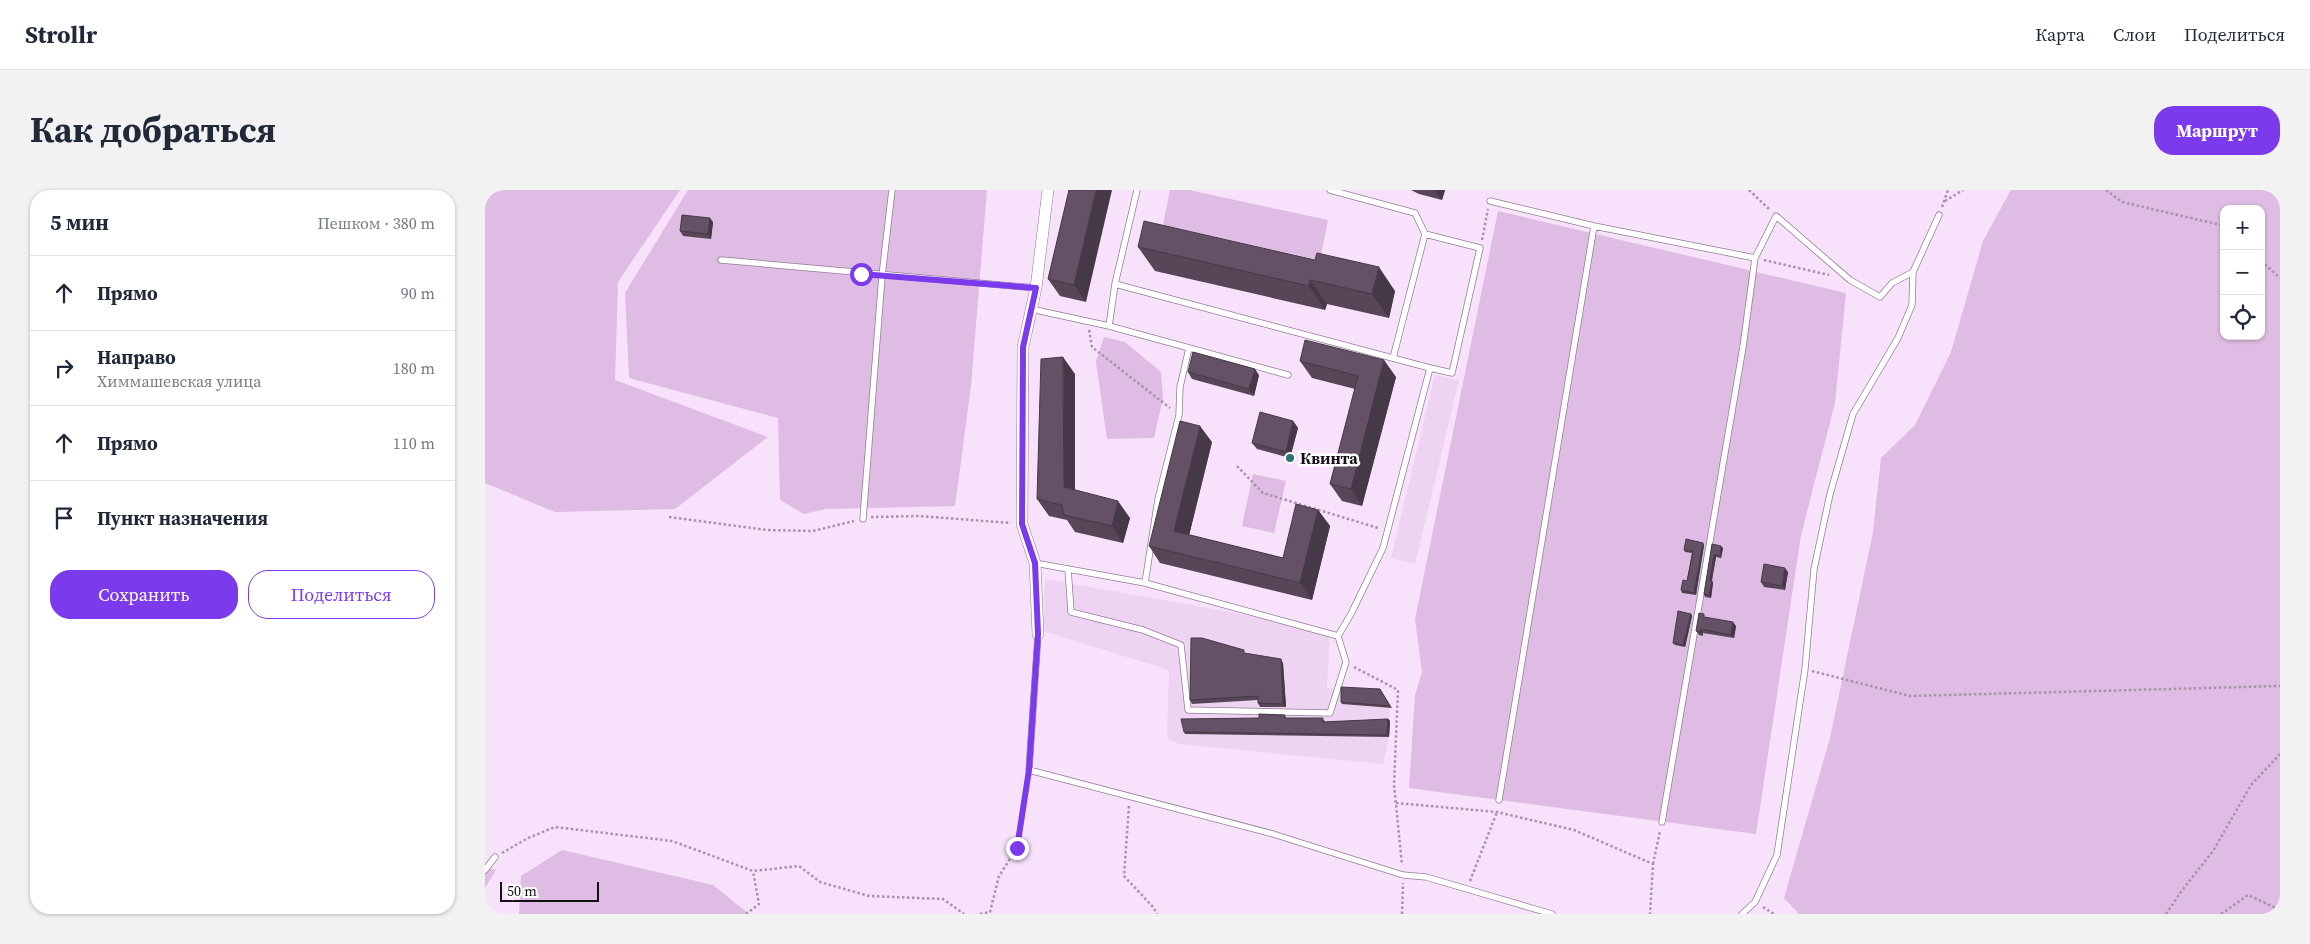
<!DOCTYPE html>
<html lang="ru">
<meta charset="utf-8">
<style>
body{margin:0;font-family:"Source Serif 4",serif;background:#f2f2f3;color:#1f2937}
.controls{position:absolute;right:15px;top:15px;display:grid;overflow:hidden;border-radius:10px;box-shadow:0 1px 4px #0004}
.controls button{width:45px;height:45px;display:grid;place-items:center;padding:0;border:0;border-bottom:1px solid #e0e1e3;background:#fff;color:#1f2937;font:25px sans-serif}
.scale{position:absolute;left:15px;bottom:12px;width:99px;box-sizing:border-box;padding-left:5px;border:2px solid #150e16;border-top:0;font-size:14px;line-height:18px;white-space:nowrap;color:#150e16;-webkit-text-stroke:4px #fff;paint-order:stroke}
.stop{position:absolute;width:15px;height:15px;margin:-11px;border:4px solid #7c3aed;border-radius:50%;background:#fff}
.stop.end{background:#7c3aed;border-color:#fff;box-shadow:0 1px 5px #0008}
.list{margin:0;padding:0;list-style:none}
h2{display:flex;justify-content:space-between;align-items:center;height:65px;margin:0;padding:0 20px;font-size:21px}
h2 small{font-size:16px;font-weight:400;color:#747a83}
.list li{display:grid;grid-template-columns:32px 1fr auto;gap:15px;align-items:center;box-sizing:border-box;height:75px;padding:0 20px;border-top:1px solid #e0e1e3}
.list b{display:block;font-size:19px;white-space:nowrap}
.list p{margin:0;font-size:16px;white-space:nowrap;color:#747a83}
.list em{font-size:16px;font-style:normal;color:#747a83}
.actions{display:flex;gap:10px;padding:15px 20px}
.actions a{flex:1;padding:11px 0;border:1px solid #7c3aed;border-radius:20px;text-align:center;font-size:18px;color:#7c3aed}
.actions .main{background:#7c3aed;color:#fff}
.icon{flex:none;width:28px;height:28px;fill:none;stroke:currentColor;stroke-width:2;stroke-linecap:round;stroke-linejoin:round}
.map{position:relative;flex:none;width:1795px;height:724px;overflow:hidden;border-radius:20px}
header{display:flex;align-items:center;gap:30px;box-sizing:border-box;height:70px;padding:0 25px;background:#fff;border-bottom:1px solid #e0e1e3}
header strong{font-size:24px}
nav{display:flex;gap:28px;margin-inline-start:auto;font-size:18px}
.intro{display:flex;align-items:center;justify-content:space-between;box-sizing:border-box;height:120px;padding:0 30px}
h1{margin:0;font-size:35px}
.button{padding:12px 22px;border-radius:20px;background:#7c3aed;color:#fff;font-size:18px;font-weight:700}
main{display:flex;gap:30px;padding:0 30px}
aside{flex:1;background:#fff;border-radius:20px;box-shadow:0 1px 4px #0004}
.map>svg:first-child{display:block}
.built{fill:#efd3f3}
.green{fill:#debce3;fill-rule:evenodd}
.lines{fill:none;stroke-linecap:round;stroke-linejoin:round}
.lane-casing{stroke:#917d94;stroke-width:7}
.street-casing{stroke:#917d94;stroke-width:12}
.path{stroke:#a594a7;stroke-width:2.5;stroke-dasharray:2.5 2.5;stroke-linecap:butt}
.lane{stroke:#fff;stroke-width:5.5}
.street{stroke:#fff;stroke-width:11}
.wall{fill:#564658}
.shaded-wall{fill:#463947}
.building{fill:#645166;stroke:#463947}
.route{stroke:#7c3aed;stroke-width:6}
.poi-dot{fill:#287274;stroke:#fff;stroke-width:2}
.labels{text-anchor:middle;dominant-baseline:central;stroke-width:5;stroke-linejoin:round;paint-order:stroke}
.poi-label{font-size:16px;font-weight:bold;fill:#150e16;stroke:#fff;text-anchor:start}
</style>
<header>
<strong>Strollr</strong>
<nav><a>Карта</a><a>Слои</a><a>Поделиться</a></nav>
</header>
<div class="intro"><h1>Как добраться</h1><a class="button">Маршрут</a></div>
<main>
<aside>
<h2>5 мин<small>Пешком · 380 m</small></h2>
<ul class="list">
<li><svg class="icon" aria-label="ahead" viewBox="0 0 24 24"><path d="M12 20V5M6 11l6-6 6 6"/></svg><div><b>Прямо</b></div><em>90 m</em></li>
<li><svg class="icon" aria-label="right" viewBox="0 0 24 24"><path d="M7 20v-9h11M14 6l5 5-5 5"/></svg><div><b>Направо</b><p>Химмашевская улица</p></div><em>180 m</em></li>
<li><svg class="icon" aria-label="ahead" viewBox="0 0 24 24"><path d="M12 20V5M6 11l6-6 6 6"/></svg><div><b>Прямо</b></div><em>110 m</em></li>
<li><svg class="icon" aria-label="arrive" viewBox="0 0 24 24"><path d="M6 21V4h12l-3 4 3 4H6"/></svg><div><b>Пункт назначения</b></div></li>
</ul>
<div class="actions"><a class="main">Сохранить</a><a>Поделиться</a></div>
</aside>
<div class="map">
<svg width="1795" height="724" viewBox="0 0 1795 724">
<rect width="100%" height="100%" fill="#f7e1fb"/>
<path class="built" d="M950 185 974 190 930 374 906 368Z
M560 389 845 440 842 498 896 501 905 516 904 547 898 574 694 554 682 548 684 480 558 441Z"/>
<path class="green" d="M0 0H195L133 92 130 190 283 247 190 319 70 322 0 293Z
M203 0H502L486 196 470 316 341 319 319 324 295 310 293 228 144 188 140 103Z
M685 0H704L843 30 835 70 678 35Z
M1526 0H1795V724H1314L1299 708 1345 548 1388 342 1396 268 1430 235 1466 162 1498 51ZM1739 19H1776V146H1739Z
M1013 21 1361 103 1350 213 1316 345 1271 644 924 598 930 505 937 482 930 429Z
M619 147 640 152 676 182 678 208 669 248 622 249 611 172Z
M768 284 801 291 789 343 757 336Z
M77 660 228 695 264 724H34L36 686Z
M0 677 11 680 0 698Z"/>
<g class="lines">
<defs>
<path id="lane" d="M845 0 930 23 940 44
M1005 11 1109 36 1270 68
M236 70 551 98
M546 119 624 136 630 94 652 0
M624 136 803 185
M908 168 940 44 995 58 967 183 945 178
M378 329 397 86 407 0
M550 373 660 393 853 446 866 424 898 358 945 178 630 94
M583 379 586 422 658 440 696 455 703 520 845 523 861 472 853 446
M660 393 673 309 694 225 695 197 704 158
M553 444 544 580 788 644 918 685 941 687 1067 724
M1014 610 1109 36
M1177 632 1258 157 1270 68 1291 26 1365 90 1395 107 1407 93 1428 82
M0 680 10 667
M1257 724 1270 712 1292 665 1320 479 1329 379 1345 304 1368 224 1413 148 1427 115 1428 82 1454 25"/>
<path id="street" d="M553 444 550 373 537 334 538 157 551 98 563 0"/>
</defs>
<use href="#lane" class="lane-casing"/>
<use href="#street" class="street-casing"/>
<path class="path" d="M1264 0 1285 20
M1621 0 1637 12 1736 35 1739 37
M1460 11 1478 0
M1457 17 1463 0
M997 50 1003 19
M1279 70 1344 85
M1776 71 1795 88
M604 140 607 157 685 218
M752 276 778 303 893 338
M184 327 282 340 328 341 369 331
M386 327 434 326 526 333
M869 477 913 500 909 595 917 675
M1327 481 1425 506 1795 496
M911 613 1012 622 1089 640 1168 674 1165 724
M644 616 639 686 668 717 672 724
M17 663 43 648 70 637 187 651 268 681 314 676 335 692 384 706 458 709 479 724
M1168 674 1175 641
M985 691 1012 622
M1278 717 1289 724
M261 724 274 714 268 681
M495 724 505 722 514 686 532 658 543 589
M917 724 918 693
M1681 724 1695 703 1728 661 1766 595 1795 564
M1736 724 1763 705 1795 720"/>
<use href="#lane" class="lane"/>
<use href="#street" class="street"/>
</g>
<path class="wall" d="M584 0 601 112 575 106 563 89Z
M926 0H960L957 10 934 4Z
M228 32 226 49 198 46 195 41Z
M653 57 910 101 904 128 842 114 840 120 670 81Z
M815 171 911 187 877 316 857 311 845 294 870 199 827 188Z
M703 182 774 185 769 206 707 189Z
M590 184V300L645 328 638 353 590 342 582 330 564 326 552 309Z
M808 231 813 238 805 268 772 259 767 253Z
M727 252 704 345 798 368 833 320 845 336 827 410 675 373 664 356Z
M1227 354 1238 358 1236 368 1231 367 1227 391 1228 393 1226 408 1220 407 1219 404Z
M1219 355 1211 405 1197 403 1196 400 1202 391 1207 363 1200 362 1199 360Z
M1303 382 1300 400 1279 397 1276 392Z
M1206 424 1207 426 1200 457 1190 455 1188 453Z
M1221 427 1251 436 1249 448 1218 443V446L1214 445 1211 441Z
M762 463 798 473 801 517H775L773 513V510L707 514 705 510Z
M895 499 907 518 857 514 856 512Z
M801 527V528L839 530 840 532 903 529 905 531 904 547 700 544 699 542 774 528Z"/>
<path class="shaded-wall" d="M611 0H627L601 112 589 95Z
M950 0H960L957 10Z
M225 28 228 32 226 49 223 44Z
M894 77 910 101 904 128 887 104Z
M825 90 842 114 840 120 824 96Z
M578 167 590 184V314L579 297Z
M899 170 911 187 877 316 866 299Z
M770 179 774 185 769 206 764 199Z
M808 231 813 238 805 268 801 262Z
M715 236 727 252 701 358 689 341Z
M633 311 645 328 638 353 627 336Z
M833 320 845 336 827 410 815 393Z
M1218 353 1219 355 1211 405 1209 403Z
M1236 356 1238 358 1236 368 1235 366Z
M1229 365 1231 367 1226 393 1225 390Z
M1300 378 1303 382 1300 400 1297 396Z
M1227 391 1228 393 1226 408 1224 405Z
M1206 424 1207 426 1200 457 1198 455Z
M1248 432 1251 436 1249 448 1246 445Z
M1216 439 1218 443V446L1215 442Z
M796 469 798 473 801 517 798 514Z
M903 529 905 531 904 547 902 545Z"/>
<path class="building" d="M584 0H611L589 95 563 89Z
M197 25 225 28 223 44 195 41Z
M659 31 830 70 832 63 894 77 887 104 825 90 824 96 653 57Z
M820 150 899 170 866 299 845 294 873 186 815 171Z
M708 162 770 179 764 199 703 182Z
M578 167 579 297 633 311 627 336 579 325 577 315 552 309 556 169Z
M775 222 808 231 801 262 767 253Z
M695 231 715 236 689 341 798 368 811 314 833 320 815 393 664 356Z
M1201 349 1218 353 1209 403 1196 400 1198 390 1202 391 1208 361 1199 360Z
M1227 354 1236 356 1235 366 1229 365 1225 390 1227 391 1224 405 1219 404Z
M1279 374 1300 378 1297 396 1276 392Z
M1193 421 1206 424 1198 455 1188 453Z
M1214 423 1219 424V427L1248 432 1246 445 1216 439 1215 442 1211 441Z
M706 448H717L759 460V463L796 469 798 514 773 513V506L705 510Z
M856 497 895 499 905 516 856 512Z
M774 524 800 525V528H838V532L903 529 902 545 699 542 696 529 774 528Z"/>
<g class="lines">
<path class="route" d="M376 84 551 98 538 157 537 334 550 373 553 444 544 580 532 658"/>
</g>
<circle class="poi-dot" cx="805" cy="268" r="5"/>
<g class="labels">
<g class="poi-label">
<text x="815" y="268">Квинта</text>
</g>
</g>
</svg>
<div class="controls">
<button>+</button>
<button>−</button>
<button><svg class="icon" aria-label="locate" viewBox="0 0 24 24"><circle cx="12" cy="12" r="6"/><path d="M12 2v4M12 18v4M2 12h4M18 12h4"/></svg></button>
</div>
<div class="scale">50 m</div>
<div class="stop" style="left:376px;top:84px"></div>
<div class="stop end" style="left:532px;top:658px"></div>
</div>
</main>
